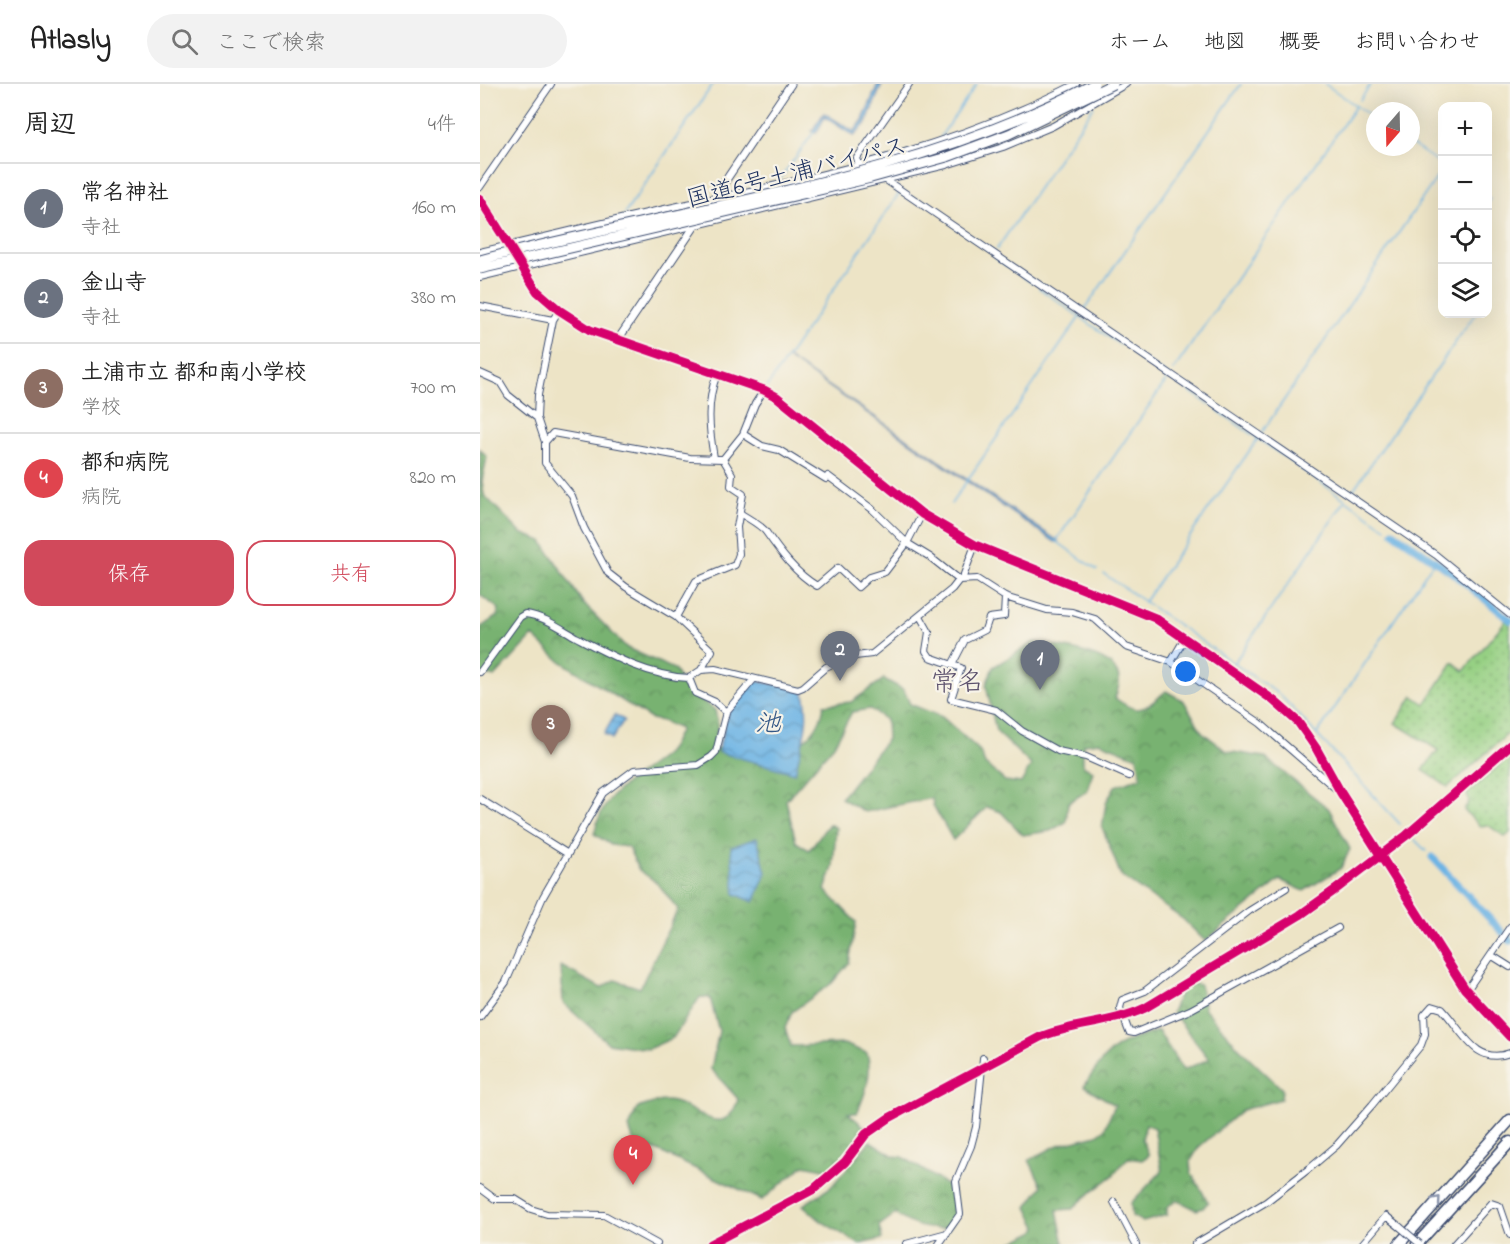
<!DOCTYPE html>
<html lang="ja">
<meta charset="utf-8">
<style>
body{margin:0;font-family:"Indie Flower","Klee One",sans-serif;background:#f2f2f2;color:#222}
.controls{position:absolute;right:18px;top:18px;display:grid;overflow:hidden;border-radius:12px;box-shadow:0 6px 24px #0002}
.controls button{width:54px;height:54px;display:grid;place-items:center;padding:0;border:0;border-bottom:2px solid #e0e0e0;background:#fff;color:#222;font:30px sans-serif}
.compass{position:absolute;left:886px;top:18px;width:54px;height:54px;border-radius:50%;background:#fff;box-shadow:0 6px 24px #0002;rotate:200deg}
.you{position:absolute;left:706px;top:588px;width:21px;height:21px;margin:-15px;border:4px solid #fff;border-radius:50%;background:#1a73e8;box-shadow:0 0 0 9px #1a73e833}
.badge{display:grid;place-items:center;width:39px;height:39px;border-radius:50%;background:#d1495b;color:#fff;font-size:20px;font-weight:700}
.pin{position:absolute;translate:-50% -50px;filter:drop-shadow(0 2px 3px #0008)}
.pin::after{content:'';position:absolute;top:32px;width:21px;height:18px;background:inherit;clip-path:polygon(0 0,100% 0,50% 100%)}
.list{margin:0;padding:0;list-style:none}
h2{display:flex;justify-content:space-between;align-items:center;height:78px;margin:0;padding:0 24px;font-size:26px}
h2 small{font-size:20px;font-weight:400;color:#767676}
.list li{display:grid;grid-template-columns:39px 1fr auto;gap:18px;align-items:center;box-sizing:border-box;height:90px;padding:0 24px;border-top:2px solid #e0e0e0}
.list b{display:block;font-size:22px;white-space:nowrap}
.list p{margin:0;font-size:20px;white-space:nowrap;color:#767676}
.list em{font-size:20px;font-style:normal;color:#767676}
.actions{display:flex;gap:12px;padding:18px 24px}
.actions a{flex:1;padding:14px 0;border:2px solid #d1495b;border-radius:18px;text-align:center;font-size:21px;color:#d1495b}
.actions .main{background:#d1495b;color:#fff}
.icon{flex:none;width:33px;height:33px;fill:none;stroke:currentColor;stroke-width:2;stroke-linecap:round;stroke-linejoin:round}
.map{position:relative;flex:none;width:1030px;height:1160px;overflow:hidden}
header{display:flex;align-items:center;gap:36px;box-sizing:border-box;height:84px;padding:0 30px;background:#fff;border-bottom:2px solid #e0e0e0}
header strong{font-size:28px}
nav{display:flex;gap:33px;margin-inline-start:auto;font-size:21px}
.search{width:420px;height:54px;background:#f2f2f2;display:flex;align-items:center;gap:15px;box-sizing:border-box;padding:0 21px;border-radius:33px;color:#767676;font-size:22px}
main{display:flex}
aside{flex:1;background:#fff}
.map>svg:first-child{display:block}
.grass{fill:url(#grass-dots);stroke:#588070;stroke-width:1.5}
.forest{fill:url(#forest-crowns);stroke:#4a7068;stroke-width:1.5}
.water{fill:url(#water-waves);stroke:#4472a1;stroke-width:1.5}
.lines{fill:none;stroke-linecap:round;stroke-linejoin:round}
.stream{stroke:#6db4e4;stroke-width:1.5}
.canal{stroke:#6db4e4;stroke-width:7}
.minor-casing{stroke:#3a4a6e;stroke-width:8}
.tertiary-casing{stroke:#3a4a6e;stroke-width:9}
.motorway-casing{stroke:#3a4a6e;stroke-width:13}
.minor{stroke:#fff;stroke-width:6}
.tertiary{stroke:#fff;stroke-width:7}
.motorway{stroke:#fff;stroke-width:10}
.minor-bridge-casing{stroke:#3a4a6e;stroke-width:8;stroke-linecap:butt}
.trunk-bridge-casing{stroke:#3a4a6e;stroke-width:11;stroke-linecap:butt}
.minor-bridge{stroke:#fff;stroke-width:6}
.trunk-bridge{stroke:#fff;stroke-width:9}
.cycleway-casing{stroke:#f7f3e8;stroke-width:13}
.cycleway{stroke:#d6006c;stroke-width:9}
.oneway{stroke:#8d97ae}
.labels{text-anchor:middle;dominant-baseline:central;stroke-width:4.5;stroke-linejoin:round;paint-order:stroke}
.street-label{font-size:24px;fill:#1b2f5e;stroke:#f7f3e8}
.water-label{font-size:26px;font-style:italic;fill:#345786;stroke:#f7f3e8}
.quarter-label{font-size:27px;fill:#5c516d;stroke:#f7f3e8}
</style>
<header>
<strong>Atlasly</strong>
<div class="search"><svg class="icon" aria-label="search" viewBox="0 0 24 24"><circle cx="10" cy="10" r="6"/><path d="M15 15l6 6"/></svg>ここで検索</div>
<nav><a>ホーム</a><a>地図</a><a>概要</a><a>お問い合わせ</a></nav>
</header>
<main>
<aside>
<h2>周辺<small>4件</small></h2>
<ul class="list">
<li><span class="badge" style="background:#6b7280">1</span><div><b>常名神社</b><p>寺社</p></div><em>160 m</em></li>
<li><span class="badge" style="background:#6b7280">2</span><div><b>金山寺</b><p>寺社</p></div><em>380 m</em></li>
<li><span class="badge" style="background:#8d6e63">3</span><div><b>土浦市立 都和南小学校</b><p>学校</p></div><em>700 m</em></li>
<li><span class="badge" style="background:#e0444e">4</span><div><b>都和病院</b><p>病院</p></div><em>820 m</em></li>
</ul>
<div class="actions"><a class="main">保存</a><a>共有</a></div>
</aside>
<div class="map">
<svg width="1030" height="1160" viewBox="0 0 1030 1160">
<defs>
<pattern id="grass-dots" width="8" height="8" patternUnits="userSpaceOnUse" patternTransform="scale(1.5)"><rect width="8" height="8" fill="#96d083"/><path d="M2 2h.1M6 6h.1" fill="none" stroke="#7aa96e" stroke-width="1.8" stroke-linecap="round"/></pattern>
<pattern id="forest-crowns" width="20" height="18" patternUnits="userSpaceOnUse" patternTransform="scale(1.5)"><rect width="20" height="18" fill="#78b271"/><path d="M2 6a3 3 0 1 1 6 0M12 15a3 3 0 1 1 6 0" fill="none" stroke="#629160"/></pattern>
<pattern id="water-waves" width="16" height="10" patternUnits="userSpaceOnUse" patternTransform="scale(1.5)"><rect width="16" height="10" fill="#6db4e4"/><path d="M0 5q4-4 8 0t8 0" fill="none" stroke="#5993bc"/></pattern>
</defs>
<rect width="100%" height="100%" fill="#f7f3e8"/>
<filter id="ink" filterUnits="userSpaceOnUse"><feTurbulence type="fractalNoise" baseFrequency=".0167" numOctaves="2"/><feDisplacementMap in="SourceGraphic" scale="12" xChannelSelector="R" yChannelSelector="G"/><feConvolveMatrix kernelMatrix="1 2 1 2 8 2 1 2 1" color-interpolation-filters="sRGB"/></filter>
<filter id="wash" filterUnits="userSpaceOnUse"><feTurbulence type="fractalNoise" baseFrequency=".008" numOctaves="4" result="noise"/><feDisplacementMap in="SourceGraphic" scale="24" xChannelSelector="R" yChannelSelector="G"/><feGaussianBlur stdDeviation="1.35" result="paint"/><feColorMatrix in="noise" values="0 0 0 0 0 0 0 0 0 0 0 0 0 0 0 0 0 1.4 0 .05"/><feComposite in="paint" operator="in"/></filter>
<g filter="url(#wash)">
<rect width="100%" height="100%" fill="#ede4c6"/>
<path class="grass" d="M1026 536 1030 540V648L968 703 943 686 958 666 915 639 933 612 945 620 973 578 984 587Z
M1030 672V749L1025 753 1008 741 1000 742 984 726 989 717 987 710Z"/>
<path class="forest" d="M0 365 7 373 2 397 4 411 41 449 62 457 103 519 147 564 194 585 207 607 235 626 238 641 233 663 296 678C318 658 339 654 344 621L371 618 404 595 424 606 430 620 462 633 500 667 505 680 525 697 541 699 551 681 516 647 506 601 513 583 554 558C574 562 626 568 636 587 642 596 638 605 635 614 660 633 664 625 686 607L704 617 722 648 747 667 784 673 849 725 870 765 861 784 824 807 800 796 725 857 704 836 641 792 622 743 626 719 635 702 661 693 657 673 620 658 603 660V681L613 687 607 707 588 719 586 738 570 747 543 751 521 728 507 723 473 756 453 721 452 714 385 728 361 714 407 655 406 636 390 625 372 628 354 661 306 716 316 758 329 766 349 740 356 744 353 783 345 806 376 838 369 879 352 899 312 928 305 944 311 962 364 960 387 969C393 989 385 1011 377 1029H368L387 1045 349 1086 324 1081 282 1116 176 1066 155 1061 149 1044 157 1024C166 1022 176 1017 185 1017 212 1016 244 1062 258 1015L231 985 239 947 230 914 220 913 193 954 168 965 128 959 83 919 81 882 121 904 135 896 160 904 198 825 176 798 159 786 148 763 131 761 114 750C123 707 152 697 182 673 191 667 195 655 200 645L182 637 171 635 80 577 53 552 15 593 0 590V544L17 532 19 525 0 511Z
M705 897 720 901 725 925 759 964 802 1005 801 1015 762 1026 719 1063 710 1078 711 1088 728 1118 723 1124 717 1126 697 1116 687 1123V1131L663 1138 652 1132 651 1119 682 1087 674 1044 666 1040 662 1055 669 1071 662 1076 648 1074C641 1080 635 1091 630 1094 617 1104 604 1112 593 1125L577 1126 584 1160H529L554 1148 557 1143 547 1123 562 1102 549 1076 578 1061 617 1051 624 1046 635 1021 604 1002C630 963 634 961 678 947L703 986 729 975 692 928Z
M390 1057 414 1072 423 1073 473 1105 476 1133 469 1144C446 1146 434 1143 415 1130L399 1142 402 1155 379 1160 341 1137 323 1121 351 1103Z"/>
<path class="water" d="M398 0H402L386 39 374 52 345 33 336 49 332 47 344 29 374 48 383 36Z
M306 273 578 457 575 458Z
M274 597 323 605C332 639 322 656 315 689L238 668 248 628Z
M135 631 144 636 132 655 124 650Z
M277 754 286 789 274 818 255 810 251 763Z"/>
<g class="lines">
<path class="stream" d="M845 0 895 35
M880 16 891 0
M461 52 497 0
M931 60 962 81
M300 95 334 48
M1008 119 1010 114
M144 131 233 0
M517 165 614 22
M515 174 552 199
M1008 196 1011 206 1008 212
M559 204 640 261
M604 226 761 0
M656 270 731 322
M693 287 875 23
M287 303 420 108
M737 326 906 444
M782 348 962 86
M871 409 995 230
M471 420 599 234
M576 457 688 294
M576 457 617 486
M624 490 800 611 920 740
M664 518 777 356
M754 579 865 417
M837 650 955 476
M935 756 946 767"/>
<path class="canal" d="M913 448 974 490 1030 536
M952 773 1022 848
M1027 853 1030 857"/>
</g>
</g>
<g filter="url(#ink)">
<g class="lines">
<defs>
<path id="minor" d="M379 81 377 74 429 0
M400 92 956 471 1030 531
M0 103 71 0
M0 168C79 150 157 130 236 114 360 89 483 58 596 0
M36 175C73 238 124 252 189 274 221 284 253 295 284 306L297 313 442 430 495 461 675 534 793 616 818 638 836 664 861 709 985 905 1030 953
M0 193 466 81 523 63 573 42 646 0
M0 222 73 236
M0 289 20 298 28 311 57 334 65 358
M57 334 58 311 73 236 79 226
M263 350 282 362 299 366 346 395 348 392 392 425 427 459 450 473 479 496
M234 374C229 345 226 318 237 290
M243 375 263 350 275 320 284 306
M260 429C267 434 281 441 286 448 300 468 316 490 337 502L358 484 378 503 389 493 405 488 427 459 442 430
M483 493 495 461
M440 532 449 548 446 567 450 573 481 584 471 615 516 626 542 647 578 667 606 673 649 692
M196 533 216 497 255 481 259 470 257 443 263 410 251 402 252 390 243 375
M691 578 705 554
M472 581 485 556 505 546 509 534 524 532 525 513
M221 586 235 585 318 605 323 603 346 583 367 573 392 570 472 505 479 496 497 495 525 513 567 526 592 528 615 535 646 563 691 578 780 639 856 705
M0 588 40 533 45 530C64 532 80 544 96 553 132 572 168 592 209 594L221 586 232 567 196 533 146 503 128 489 104 444 92 412 65 379V358L73 349 210 374 243 375
M209 594 215 609 235 618 246 628
M0 715 88 770
M806 804 769 827 665 907 642 916 640 924 649 948 654 949 710 926 858 844
M1011 871 1030 883
M987 906 1030 843
M0 933 26 898 63 813 123 709 154 686 218 681 231 673 236 668 246 628 274 595
M0 1104 15 1115H35L51 1125 67 1130 124 1131 177 1160
M634 1118 656 1160
M426 1160 467 1149
M459 1160 480 1130 476 1097 491 1062 496 1043 503 974
M715 1160 786 1118 830 1084 856 1062 892 1021 941 961 945 950 944 931 952 922 962 925C983 947 995 982 1030 969
M882 1160 906 1132 920 1143
M974 1160 1011 1119 1020 1122 1030 1151"/>
<path id="tertiary" d="M0 115 29 162
M137 257 311 0
M230 1160 334 1105 365 1078 386 1050 409 1034 560 953C594 939 631 940 665 924L820 831 855 806 927 751 1030 661"/>
<path id="motorway" d="M919 1160 1030 1036
M937 1160 1030 1058"/>
</defs>
<use href="#minor" class="minor-casing"/>
<use href="#tertiary" class="tertiary-casing"/>
<use href="#motorway" class="motorway-casing"/>
<use href="#minor" class="minor"/>
<use href="#tertiary" class="tertiary"/>
<use href="#motorway" class="motorway"/>
<defs>
<path id="minor-bridge" d="M920 1143 940 1160"/>
<path id="trunk-bridge" d="M0 176C206 122 424 99 614 0
M0 185 391 94 467 73 529 50 633 0"/>
</defs>
<use href="#minor-bridge" class="minor-bridge-casing"/>
<use href="#trunk-bridge" class="trunk-bridge-casing"/>
<use href="#minor-bridge" class="minor-bridge"/>
<use href="#trunk-bridge" class="trunk-bridge"/>
<defs>
<path id="cycleway" d="M0 115 57 207 79 226 110 246 284 306 297 313 442 430 495 461 675 534 793 616 818 638 836 664 861 709 985 905 1030 953
M230 1160 334 1105 365 1078 386 1050 409 1034 560 953C594 939 631 940 665 924L820 831 855 806 927 751 1030 661"/>
</defs>
<use href="#cycleway" class="cycleway-casing"/>
<use href="#cycleway" class="cycleway"/>
</g>
<defs><path id="oneway-chevron" d="M-2-3.5L2.5 0L-2 3.5" fill="none" stroke-width="1.6" stroke-linecap="round" stroke-linejoin="round" transform="scale(1.5)"/></defs>
<use class="oneway" href="#oneway-chevron" transform="translate(957 1116) rotate(-49)"/>
</g>
<g class="labels">
<g class="street-label">
<text transform="translate(317 90) rotate(-14)">国道6号土浦バイパス</text>
</g>
<g class="water-label">
<text x="288" y="641">池</text>
</g>
<g class="quarter-label">
<text x="478" y="599">常名</text>
</g>
</g>
</svg>
<div class="controls">
<button>+</button>
<button>−</button>
<button><svg class="icon" aria-label="locate" viewBox="0 0 24 24"><circle cx="12" cy="12" r="6"/><path d="M12 2v4M12 18v4M2 12h4M18 12h4"/></svg></button>
<button><svg class="icon" aria-label="layers" viewBox="0 0 24 24"><path d="M12 4l9 5-9 5-9-5zM3 14l9 5 9-5"/></svg></button>
</div>
<svg class="compass" viewBox="-18 -18 36 36"><path d="M0-13l5 13h-10z" fill="#e53935"/><path d="M0 13l5-13h-10z" fill="#767676"/></svg>
<div class="you"></div>
<div class="pin badge" style="left:560px;top:606px;background:#6b7280">1</div>
<div class="pin badge" style="left:360px;top:597px;background:#6b7280">2</div>
<div class="pin badge" style="left:71px;top:671px;background:#8d6e63">3</div>
<div class="pin badge" style="left:153px;top:1101px;background:#e0444e">4</div>
</div>
</main>
